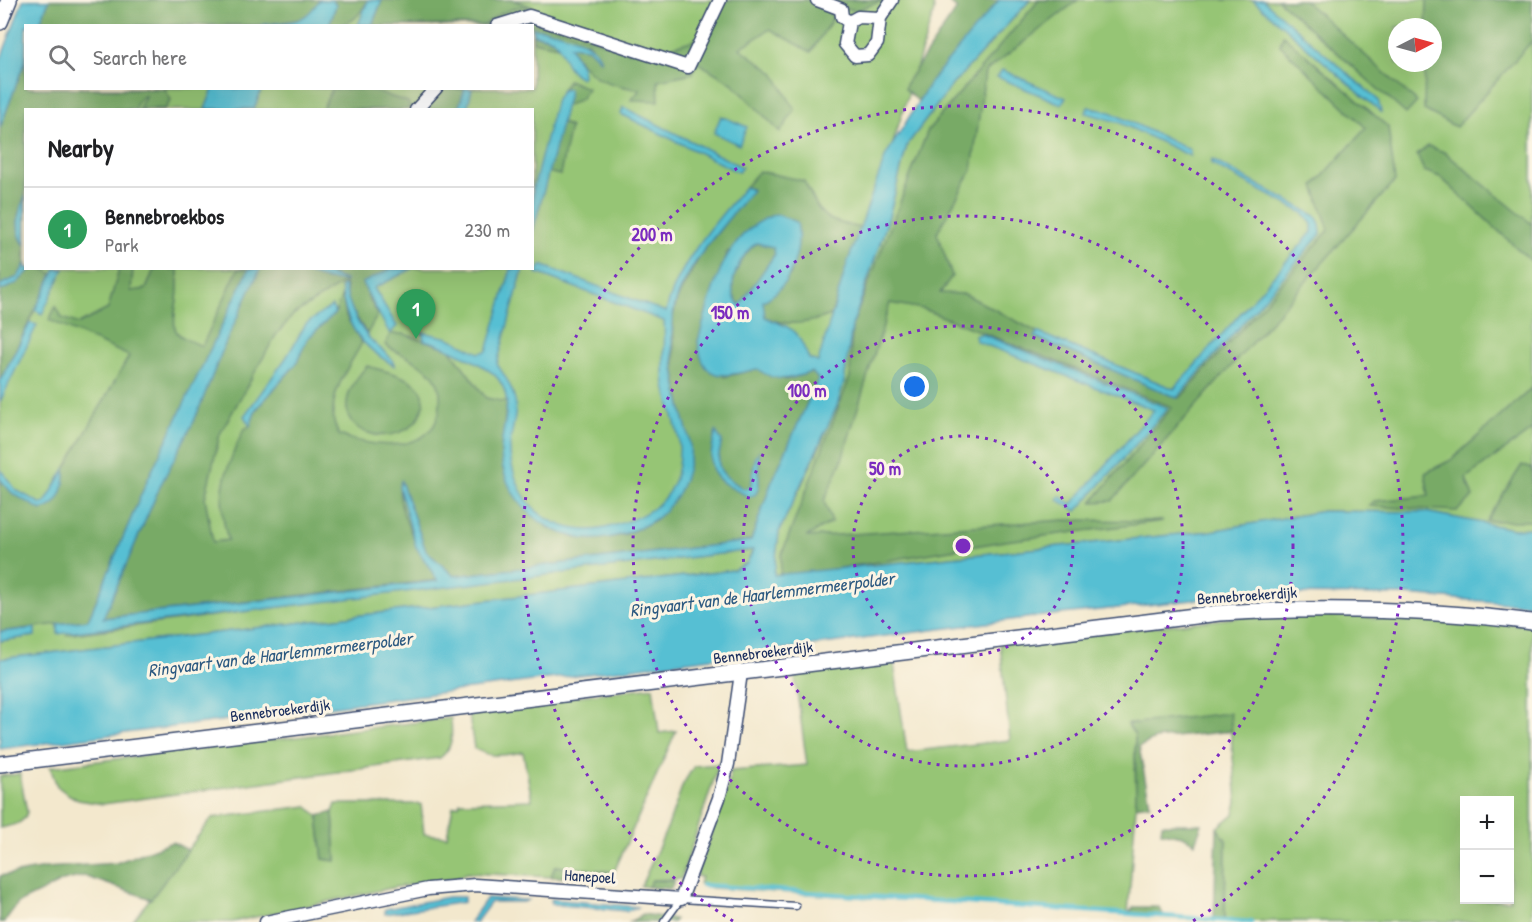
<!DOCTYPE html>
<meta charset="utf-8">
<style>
body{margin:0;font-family:"Patrick Hand",sans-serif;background:#f6f6f6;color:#202124}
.controls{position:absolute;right:18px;bottom:18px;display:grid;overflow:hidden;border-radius:0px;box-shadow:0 6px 24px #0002}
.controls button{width:54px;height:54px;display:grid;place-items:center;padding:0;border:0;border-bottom:2px solid #e0e0e0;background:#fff;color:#202124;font:30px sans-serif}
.compass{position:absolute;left:1388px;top:18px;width:54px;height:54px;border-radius:50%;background:#fff;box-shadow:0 6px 24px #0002;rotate:84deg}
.you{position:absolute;left:915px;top:387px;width:21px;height:21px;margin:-15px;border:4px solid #fff;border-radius:50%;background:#1a73e8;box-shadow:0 0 0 9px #1a73e833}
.badge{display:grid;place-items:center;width:39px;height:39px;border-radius:50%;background:#1f6fb2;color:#fff;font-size:20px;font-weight:700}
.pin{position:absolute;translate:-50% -50px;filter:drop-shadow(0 2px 3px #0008)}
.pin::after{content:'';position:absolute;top:32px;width:21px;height:18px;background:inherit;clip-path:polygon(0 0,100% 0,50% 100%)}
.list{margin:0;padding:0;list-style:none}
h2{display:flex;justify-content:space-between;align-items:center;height:78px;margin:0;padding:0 24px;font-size:26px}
h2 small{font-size:20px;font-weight:400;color:#757577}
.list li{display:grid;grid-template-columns:39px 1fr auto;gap:18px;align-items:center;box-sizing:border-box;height:84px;padding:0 24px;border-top:2px solid #e0e0e0}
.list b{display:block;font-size:22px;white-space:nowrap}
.list p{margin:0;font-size:20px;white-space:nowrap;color:#757577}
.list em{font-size:20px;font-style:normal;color:#757577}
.icon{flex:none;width:33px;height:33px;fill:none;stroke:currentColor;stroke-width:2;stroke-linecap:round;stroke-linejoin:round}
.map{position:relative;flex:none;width:1532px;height:922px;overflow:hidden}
.search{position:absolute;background:#fff;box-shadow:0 6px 24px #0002;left:24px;top:24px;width:510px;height:66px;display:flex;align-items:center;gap:15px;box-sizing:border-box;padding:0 21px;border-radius:0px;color:#757577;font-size:22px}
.panel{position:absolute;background:#fff;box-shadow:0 6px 24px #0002;left:24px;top:108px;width:510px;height:162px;border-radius:0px}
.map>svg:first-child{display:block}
.green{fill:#96c574;stroke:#587a69;stroke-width:1.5;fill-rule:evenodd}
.forest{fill:#78aa66;stroke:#4a6c62;stroke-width:1.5}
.water{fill:#57bfd3;stroke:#397798;stroke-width:1.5;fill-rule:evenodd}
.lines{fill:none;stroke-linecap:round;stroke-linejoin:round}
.stream{stroke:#57bfd3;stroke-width:4.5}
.service-casing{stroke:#3b4b6f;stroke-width:9}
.minor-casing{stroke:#3b4b6f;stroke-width:15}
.tertiary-casing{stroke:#3b4b6f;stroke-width:18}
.service{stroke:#fff;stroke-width:6}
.minor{stroke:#fff;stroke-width:12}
.tertiary{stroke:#fff;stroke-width:15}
.ring{fill:none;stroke:#7b2cbf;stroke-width:3;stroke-dasharray:3 6}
.labels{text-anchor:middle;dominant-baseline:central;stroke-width:6;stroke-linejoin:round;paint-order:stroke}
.street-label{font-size:16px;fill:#1b2f5e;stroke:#fcf5e5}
.water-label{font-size:18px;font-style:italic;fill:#2d5a81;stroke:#fcf5e5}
.centre{fill:#7b2cbf;stroke:#fcf5e5;stroke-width:3}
.ring-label{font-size:18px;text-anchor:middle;font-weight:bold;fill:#7b2cbf;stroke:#fcf5e5;stroke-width:6;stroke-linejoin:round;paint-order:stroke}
</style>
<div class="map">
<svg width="1532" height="922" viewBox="0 0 1532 922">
<rect width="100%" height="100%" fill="#fcf5e5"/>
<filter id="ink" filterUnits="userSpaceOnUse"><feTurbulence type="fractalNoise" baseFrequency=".0167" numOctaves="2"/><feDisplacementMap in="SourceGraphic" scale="12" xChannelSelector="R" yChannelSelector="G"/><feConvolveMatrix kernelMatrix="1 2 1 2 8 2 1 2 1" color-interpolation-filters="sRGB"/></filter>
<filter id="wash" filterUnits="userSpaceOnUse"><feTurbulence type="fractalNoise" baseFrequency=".008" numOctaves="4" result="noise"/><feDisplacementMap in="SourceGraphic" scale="24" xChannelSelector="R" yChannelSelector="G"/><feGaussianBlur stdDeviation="1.35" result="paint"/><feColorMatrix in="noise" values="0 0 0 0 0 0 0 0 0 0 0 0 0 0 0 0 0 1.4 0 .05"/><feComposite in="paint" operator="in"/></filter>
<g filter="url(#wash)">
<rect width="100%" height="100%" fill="#f3e8cd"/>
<path class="green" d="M29 0H933L934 11 810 410 744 543 66 635 463 583 753 550 747 563 734 570 0 659V641L35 636 0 634V73ZM26 26H532V88H26ZM26 110H532V268H26Z
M1030 0H1532V528L1513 529 1425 512 1323 511 1211 531 773 575 779 532 821 444 844 382 852 326 888 220 907 145 952 85ZM1397 27H1433V63H1397Z
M1277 613 1532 625V922L1225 921 1226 840 1217 828 1234 814 1237 802 1229 713 1135 735 1136 806 1128 914 712 888 699 884 701 877 696 876 728 787 731 771 807 765 794 670 893 657 907 752 1010 740 1000 644ZM1464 800H1510V900H1464Z
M653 687 659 733 676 731 614 872 555 866 551 877 467 873 457 878 396 887 232 922H132L212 818 307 806 318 816 323 859 336 860 333 812 336 804H421L424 834 447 836 453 806 459 805 460 802 532 800 523 752C504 755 490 759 474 748L468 709Z
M451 718C452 735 454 747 440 758L103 804 78 800 66 793 57 786 50 767Z
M719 764 681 879 652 880 648 887 641 886 668 826 683 784 694 766Z
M20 774 27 812C24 825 12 825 0 828V776Z"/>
<path class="forest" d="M49 0H319L311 15 304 19 261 25 39 26Z
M332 0H368C358 18 352 25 329 26L336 5Z
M382 0H513L533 7H518L500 14 484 25 372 26Z
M720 0H885L856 10 827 7 833 18 811 52 770 29 740 48 774 73 795 110 780 132 732 83 697 62 693 73 658 80 659 101 631 100 640 90C602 82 590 81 570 46L588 48 601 61 589 43 547 30 533 28 532 26H506C544 15 593 40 629 52L641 44 660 50 705 37Z
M946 0H999L918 101 905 89 906 83 957 9Z
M1039 0H1078L985 72 972 170 937 233 952 276 940 293 965 294 1037 332 1035 337 1180 398 1329 230 1314 186 1366 128 1280 45 1283 35 1388 127 1395 181 1112 501 1092 502 1172 407 923 309 890 303 841 463 824 501 832 522 806 537 1065 520 1163 521 1005 541 780 578 781 556 850 377 852 326 928 130Z
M1278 0H1304L1417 102 1406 114Z
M1427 0H1532V41L1456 127 1424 110 1425 63H1433V27H1426Z
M532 34 552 39 558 46 533 41Z
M25 61 26 88 165 89 171 100 165 109H139L145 96 140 98 134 109 26 110 25 196 18 215 19 236 25 245V264L18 277 0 285V128Z
M568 80 587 88 581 99 564 107 568 89 562 90Z
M332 89H367L408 102 410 107 407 110 322 109Z
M445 89H465L458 109 423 110Z
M560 122 570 127 560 175 547 172Z
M1428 146 1444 152 1532 224V262L1440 177 1424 171 1417 155Z
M759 171 804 181C824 219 818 218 861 228L831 315C808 324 788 327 764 317L763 301 791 274 796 222 727 252 698 341 724 377 757 369 786 380 812 372 818 379 771 484 751 541 454 576 426 551 401 482C392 505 425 562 438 580L103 618 161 484 194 421 227 339 260 269H294L327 280H344L315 269H391L382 274 367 296 378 314 367 334 348 304 345 282 294 314 276 335 220 434 205 498 213 542 228 540C215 494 225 470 244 429L250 426 256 410 296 364 307 339 335 313 342 295 346 316 362 343C346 372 322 402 339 435 372 448 436 456 440 405 441 394 439 382 432 374 421 362 399 354 385 345L390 334H404L450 349 486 398 507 402 501 450 504 474 548 528 576 538H600L624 535 654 521 678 492 690 455 675 371 673 317 677 299 701 254 751 189 745 187Z
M757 243 774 247 775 254 741 305C721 291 742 252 757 243Z
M31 269H44L53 274 0 381V291L17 283Z
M119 269H133L131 291 146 289 154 269H178C178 281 179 294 176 306 171 335 176 335 202 346L238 269H249L147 481 88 620 0 632V479L12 493 48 508C62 496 65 487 65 469L129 356 49 320 56 306 62 318 79 324 108 309Z
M367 366C387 372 431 378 423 407 410 459 303 436 367 366Z
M1532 388V430L1466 478 1473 497 1457 511 1368 506 1374 501 1429 496 1425 473 1451 460Z
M1522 465 1532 469V521H1486Z
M1230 713 1232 731 1155 739 1139 747 1150 804 1136 806 1135 735 1127 724Z
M333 812 336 861 323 859 318 816Z
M1162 824H1202L1195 843 1183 836 1161 832Z
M1217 828 1226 840 1225 921H1214Z
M172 842 188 850 151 899 84 876 63 881 18 903 4 922H0V876L45 868 116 863Z
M555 866 614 872 611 879 551 877Z
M652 880 674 881 671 889 648 887Z
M1134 907H1159L1164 916 1128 914Z
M643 914 675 919 673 922H630Z"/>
<path class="water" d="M23 0H49L39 25 26 26 25 61 0 128V61Z
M319 0H332L336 5 329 25H261C289 21 304 26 319 0Z
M368 0H382L372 25H358Z
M999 0H1030L952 85 907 145 888 220 852 326 844 382 837 406 779 532 774 575 1211 531 1323 511 1425 512 1513 529 1532 528V605L1406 595 1250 594 1034 617 0 749V659L734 570 747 563 753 550 58 634V624L88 620 147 481 249 269H260L227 339 194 421 161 484 103 618 438 581 416 547 399 487 401 481 426 551 454 576 751 541 771 484 818 379 812 372C788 379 779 384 757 369 725 376 702 385 698 341 713 292 721 233 776 214L797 222C802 251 791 288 763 301L765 317C796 331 795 326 809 359L818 362 847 264 886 155 931 81ZM757 243 773 247 775 254 740 305C722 291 741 252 757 243Z
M1253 0H1263L1378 100 1381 112Z
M533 28C553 30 596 39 601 61L588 48 570 46 582 68 583 76 581 78C559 66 566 48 552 39 547 36 538 36 533 34Z
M1002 70 1066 98 1061 104 997 77Z
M465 88 472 89 467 109H458Z
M213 89V88L262 89 254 109H205Z
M569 89V93L533 232V189L556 99 562 90Z
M623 107 742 167 738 172 621 114Z
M1088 107 1110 112 1190 150V156L1118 122 1086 113Z
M721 116 747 127 739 145 714 133Z
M1212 160 1316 216 1320 224 1321 234 1177 398 1035 337 1037 332 1174 389 1312 232V224L1303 213 1211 164Z
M745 187 752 190C726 224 692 257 677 298 666 328 675 381 682 411 685 425 692 442 690 456 685 488 671 514 641 527 622 536 596 543 575 537 534 527 502 494 501 451 501 427 515 402 499 380 490 366 441 344 424 340L422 332 449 338 479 353 487 351 511 269H523L497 364C504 375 512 386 515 400 518 415 511 430 510 445 509 464 518 490 530 504 547 525 579 534 605 528 653 516 682 498 679 442 677 423 668 404 665 385 662 364 666 342 664 321L537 273 541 265 666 312C677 265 714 223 745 187Z
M25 196V245C13 229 19 213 25 196Z
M25 264 26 268 31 269 17 283 0 291V285L18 277Z
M56 269H64L42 314 35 310Z
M294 269H315L347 281 327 280Z
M391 269H412L374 288 397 326 390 334 362 283Z
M344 285C349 305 357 326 372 341 381 351 390 353 395 366 360 346 346 327 341 287Z
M332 306 335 313 307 339 296 364 256 409 250 426 244 416 286 358 306 324Z
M30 323 37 325 0 402V381Z
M982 334 1168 408 1077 511 1058 500 1060 496 1072 504 1154 410 976 341 975 335Z
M716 432 722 441C714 470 719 473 744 489L750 487C755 475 751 462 759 451V486L756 494 750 497C713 480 704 473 716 432Z
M0 469 16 490 41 504 45 503 65 469C65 486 62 506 41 510L12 493 0 479Z
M35 628V636L0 641V632Z
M448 897H464V902L385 914V909Z
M487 898 528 900 524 902H491L476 922H470Z
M551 899 639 907 627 911 551 904Z"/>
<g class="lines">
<path class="stream" d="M702 885 1251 922"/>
</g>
</g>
<g filter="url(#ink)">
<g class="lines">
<defs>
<path id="service" d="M664 922 681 899 796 906"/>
<path id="minor" d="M817 0 841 9 842 17 849 22 858 17 880 18 892 0
M849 22 845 44 855 56 868 55 877 43 880 18
M497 26 529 16 688 67 720 0
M416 110 436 88
M266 922 428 889 475 885 681 899 719 798 728 764 741 673"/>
<path id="tertiary" d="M0 22 9 0
M0 764 1219 613C1324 607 1428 609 1532 622"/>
</defs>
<use href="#service" class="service-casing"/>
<use href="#minor" class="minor-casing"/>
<use href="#tertiary" class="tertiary-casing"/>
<use href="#service" class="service"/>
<use href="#minor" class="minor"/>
<use href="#tertiary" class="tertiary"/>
</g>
</g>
<g class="ring">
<circle cx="963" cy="546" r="110"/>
<circle cx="963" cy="546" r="220"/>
<circle cx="963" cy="546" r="330"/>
<path d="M733 921A440 440 0 1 1 1193 921"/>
</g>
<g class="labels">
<g class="street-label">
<text transform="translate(1247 595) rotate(-4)">Bennebroekerdijk</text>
<text transform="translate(763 652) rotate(-7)">Bennebroekerdijk</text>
<text transform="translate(280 710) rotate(-7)">Bennebroekerdijk</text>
<text transform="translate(590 876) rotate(4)">Hanepoel</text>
</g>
<g class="water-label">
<text transform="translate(762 594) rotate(-7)">Ringvaart van de Haarlemmermeerpolder</text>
<text transform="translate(280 654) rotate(-7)">Ringvaart van de Haarlemmermeerpolder</text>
</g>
</g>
<circle cx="963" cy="546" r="9" class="centre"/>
<g class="ring-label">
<text x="652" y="241">200 m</text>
<text x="730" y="319">150 m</text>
<text x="807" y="397">100 m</text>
<text x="885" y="475">50 m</text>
</g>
</svg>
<div class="controls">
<button>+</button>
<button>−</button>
</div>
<svg class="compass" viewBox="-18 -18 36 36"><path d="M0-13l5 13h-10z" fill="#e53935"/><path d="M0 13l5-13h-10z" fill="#757577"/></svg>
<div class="you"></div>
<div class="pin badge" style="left:416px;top:339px;background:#2e9e5b">1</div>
<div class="search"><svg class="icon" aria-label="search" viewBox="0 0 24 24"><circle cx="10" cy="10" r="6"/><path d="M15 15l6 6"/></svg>Search here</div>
<section class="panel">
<h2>Nearby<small></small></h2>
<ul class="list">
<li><span class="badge" style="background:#2e9e5b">1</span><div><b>Bennebroekbos</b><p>Park</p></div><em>230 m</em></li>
</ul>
</section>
</div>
